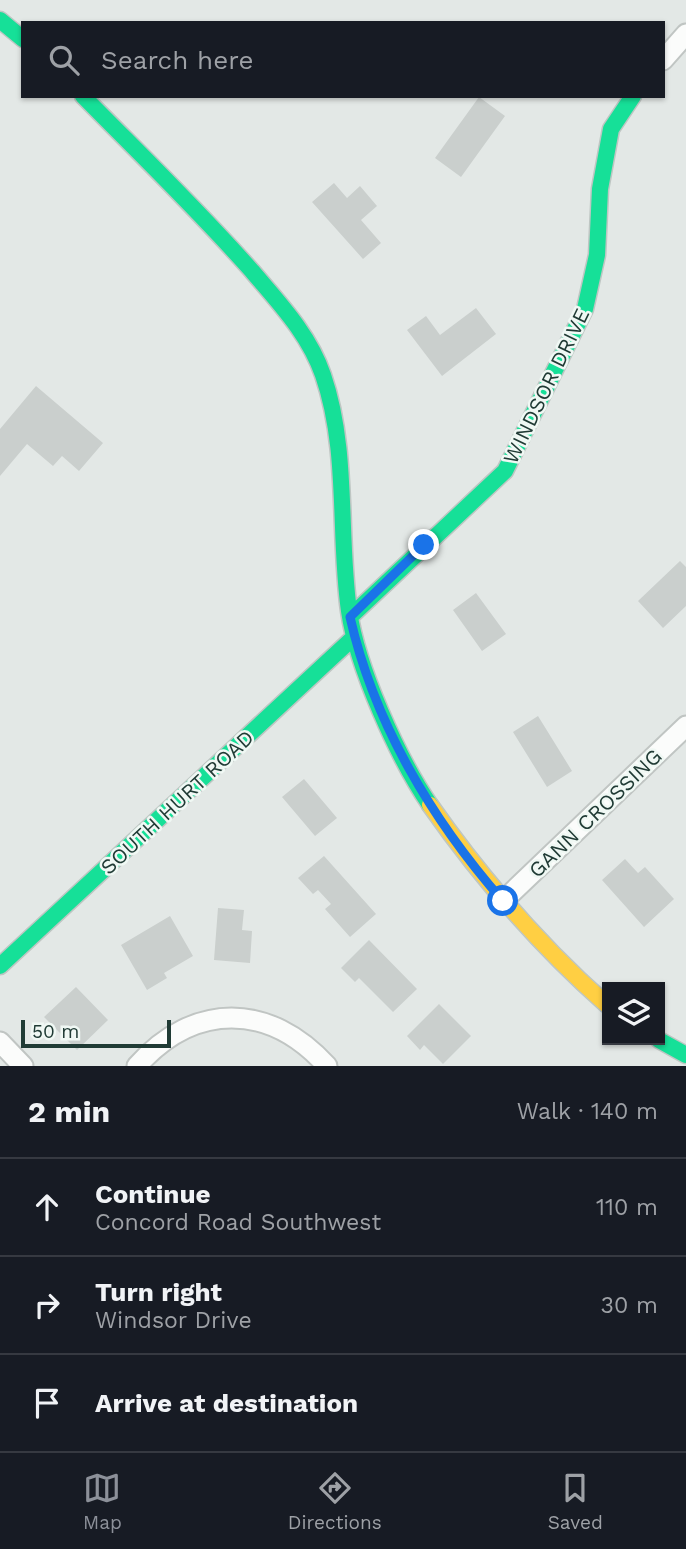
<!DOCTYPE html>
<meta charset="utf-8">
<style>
body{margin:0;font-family:"Work Sans",sans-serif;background:#20242c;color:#f1f3f6}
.controls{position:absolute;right:21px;bottom:21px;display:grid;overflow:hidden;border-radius:0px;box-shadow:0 2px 5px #0004}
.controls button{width:63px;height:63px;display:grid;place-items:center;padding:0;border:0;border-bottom:2px solid #363941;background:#171b24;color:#f1f3f6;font:35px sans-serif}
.scale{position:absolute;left:21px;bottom:18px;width:150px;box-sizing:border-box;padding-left:7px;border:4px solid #203b35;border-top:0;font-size:19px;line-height:24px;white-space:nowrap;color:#203b35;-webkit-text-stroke:5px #f0f8f4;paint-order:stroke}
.stop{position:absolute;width:21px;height:21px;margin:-16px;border:5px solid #1a73e8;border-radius:50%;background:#fff}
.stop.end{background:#1a73e8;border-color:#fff;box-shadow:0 2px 7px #0008}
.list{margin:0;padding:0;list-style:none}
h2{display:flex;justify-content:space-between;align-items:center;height:91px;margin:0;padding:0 28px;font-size:30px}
h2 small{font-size:23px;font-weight:400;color:#9ea1a6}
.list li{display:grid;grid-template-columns:46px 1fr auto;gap:21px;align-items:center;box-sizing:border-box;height:98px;padding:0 28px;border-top:2px solid #363941}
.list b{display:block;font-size:26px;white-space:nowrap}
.list p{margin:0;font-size:23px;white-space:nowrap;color:#9ea1a6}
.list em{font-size:23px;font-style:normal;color:#9ea1a6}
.icon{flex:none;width:38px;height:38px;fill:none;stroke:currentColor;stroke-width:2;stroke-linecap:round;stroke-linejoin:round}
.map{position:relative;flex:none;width:686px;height:1066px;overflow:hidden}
.search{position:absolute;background:#171b24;box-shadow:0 2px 5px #0004;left:21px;right:21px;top:21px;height:77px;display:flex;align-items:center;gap:18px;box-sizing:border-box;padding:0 24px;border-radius:0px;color:#9ea1a6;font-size:26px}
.sheet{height:385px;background:#171b24}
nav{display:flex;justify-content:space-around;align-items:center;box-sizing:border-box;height:98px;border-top:2px solid #363941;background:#171b24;font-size:19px;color:#9ea1a6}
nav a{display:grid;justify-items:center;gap:4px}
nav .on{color:#8c9099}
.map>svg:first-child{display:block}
.building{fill:#cacfcd}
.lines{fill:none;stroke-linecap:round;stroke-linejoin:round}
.street-casing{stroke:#c0c5c3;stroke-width:23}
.fast-casing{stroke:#bec6c3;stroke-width:19}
.slow-casing{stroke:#bec6c3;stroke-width:19}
.street{stroke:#fbfcfb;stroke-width:19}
.fast{stroke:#16e098;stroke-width:16}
.slow{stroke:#ffcf43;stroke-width:16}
.route{stroke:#1a73e8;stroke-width:9}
.labels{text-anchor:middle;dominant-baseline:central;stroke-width:5;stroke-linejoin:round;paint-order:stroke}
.street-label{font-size:21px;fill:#203b35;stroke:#f0f8f4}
</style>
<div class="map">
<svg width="686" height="1066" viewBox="0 0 686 1066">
<rect width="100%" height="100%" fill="#e3e8e6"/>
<path class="building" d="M479 97 505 116 461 177 435 158Z
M334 183 347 198 360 186 377 206 361 220 381 243 363 259 312 202Z
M476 308 496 334 442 376 407 330 426 316 440 335Z
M36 386 103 443 79 471 62 456 53 466 27 444 0 476V429Z
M680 561 686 567V606L663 628 638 601Z
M476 593 506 634 482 651 453 610Z
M538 716 572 771 547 787 513 732Z
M304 779 337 818 315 836 282 797Z
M324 856 376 914 350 937 325 909 331 904 318 890 313 894 298 878Z
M625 859 638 873 645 867 674 899 644 927 602 880Z
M218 908 244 910 242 930 252 931 250 963 214 960Z
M170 916 193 956 164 973 167 978 147 990 121 945Z
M369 940 417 989 393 1012 359 978 355 982 341 968Z
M76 987 108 1020 77 1050 44 1017Z
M439 1004 471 1036 443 1064 424 1045 420 1050 407 1036Z"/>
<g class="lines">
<defs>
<path id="street" d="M663 60 686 34
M503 901 686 726
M0 1042 23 1066
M137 1066C194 1002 269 1002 327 1066"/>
<path id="fast" d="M0 20 23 39
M83 96C140 154 198 210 252 271 279 303 309 334 323 375 349 450 338 533 349 611 357 667 398 758 430 805
M350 617 505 471 585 309 597 255 600 189 611 129 633 96
M0 966 354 637
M659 1040 686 1055"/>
<path id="slow" d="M430 805C482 879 539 945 607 1005"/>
</defs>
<use href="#street" class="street-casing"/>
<use href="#fast" class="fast-casing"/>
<use href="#slow" class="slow-casing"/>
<use href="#street" class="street"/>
<use href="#fast" class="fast"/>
<use href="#slow" class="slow"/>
</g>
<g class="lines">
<path class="route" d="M424 545 350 617C374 723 432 820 503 901"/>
</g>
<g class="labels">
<g class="street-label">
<text transform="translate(546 386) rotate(-64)">WINDSOR DRIVE</text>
<text transform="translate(177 802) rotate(-43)">SOUTH HURT ROAD</text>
<text transform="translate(595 813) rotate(-44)">GANN CROSSING</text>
</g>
</g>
</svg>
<div class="controls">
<button><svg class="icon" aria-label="layers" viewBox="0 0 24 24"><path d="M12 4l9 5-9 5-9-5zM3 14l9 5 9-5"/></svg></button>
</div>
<div class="scale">50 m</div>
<div class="stop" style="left:503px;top:901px"></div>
<div class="stop end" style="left:424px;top:545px"></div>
<div class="search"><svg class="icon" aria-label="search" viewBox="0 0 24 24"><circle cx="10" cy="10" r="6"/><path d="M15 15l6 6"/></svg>Search here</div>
</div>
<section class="sheet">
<h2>2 min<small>Walk · 140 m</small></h2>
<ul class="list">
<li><svg class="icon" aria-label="ahead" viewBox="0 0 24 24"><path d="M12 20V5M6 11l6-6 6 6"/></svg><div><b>Continue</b><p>Concord Road Southwest</p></div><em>110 m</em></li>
<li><svg class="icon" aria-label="right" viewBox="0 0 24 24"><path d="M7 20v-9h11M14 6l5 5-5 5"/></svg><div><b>Turn right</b><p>Windsor Drive</p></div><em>30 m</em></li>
<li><svg class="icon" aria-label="arrive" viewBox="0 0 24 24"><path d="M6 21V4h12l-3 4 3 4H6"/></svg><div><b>Arrive at destination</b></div></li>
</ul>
</section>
<nav>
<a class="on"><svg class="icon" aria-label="map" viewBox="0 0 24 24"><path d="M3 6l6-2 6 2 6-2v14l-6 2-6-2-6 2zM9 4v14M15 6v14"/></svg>Map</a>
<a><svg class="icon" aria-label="directions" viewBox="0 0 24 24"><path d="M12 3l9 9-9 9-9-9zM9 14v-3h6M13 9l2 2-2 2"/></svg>Directions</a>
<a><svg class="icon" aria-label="saved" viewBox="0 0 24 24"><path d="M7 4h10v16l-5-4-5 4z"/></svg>Saved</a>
</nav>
